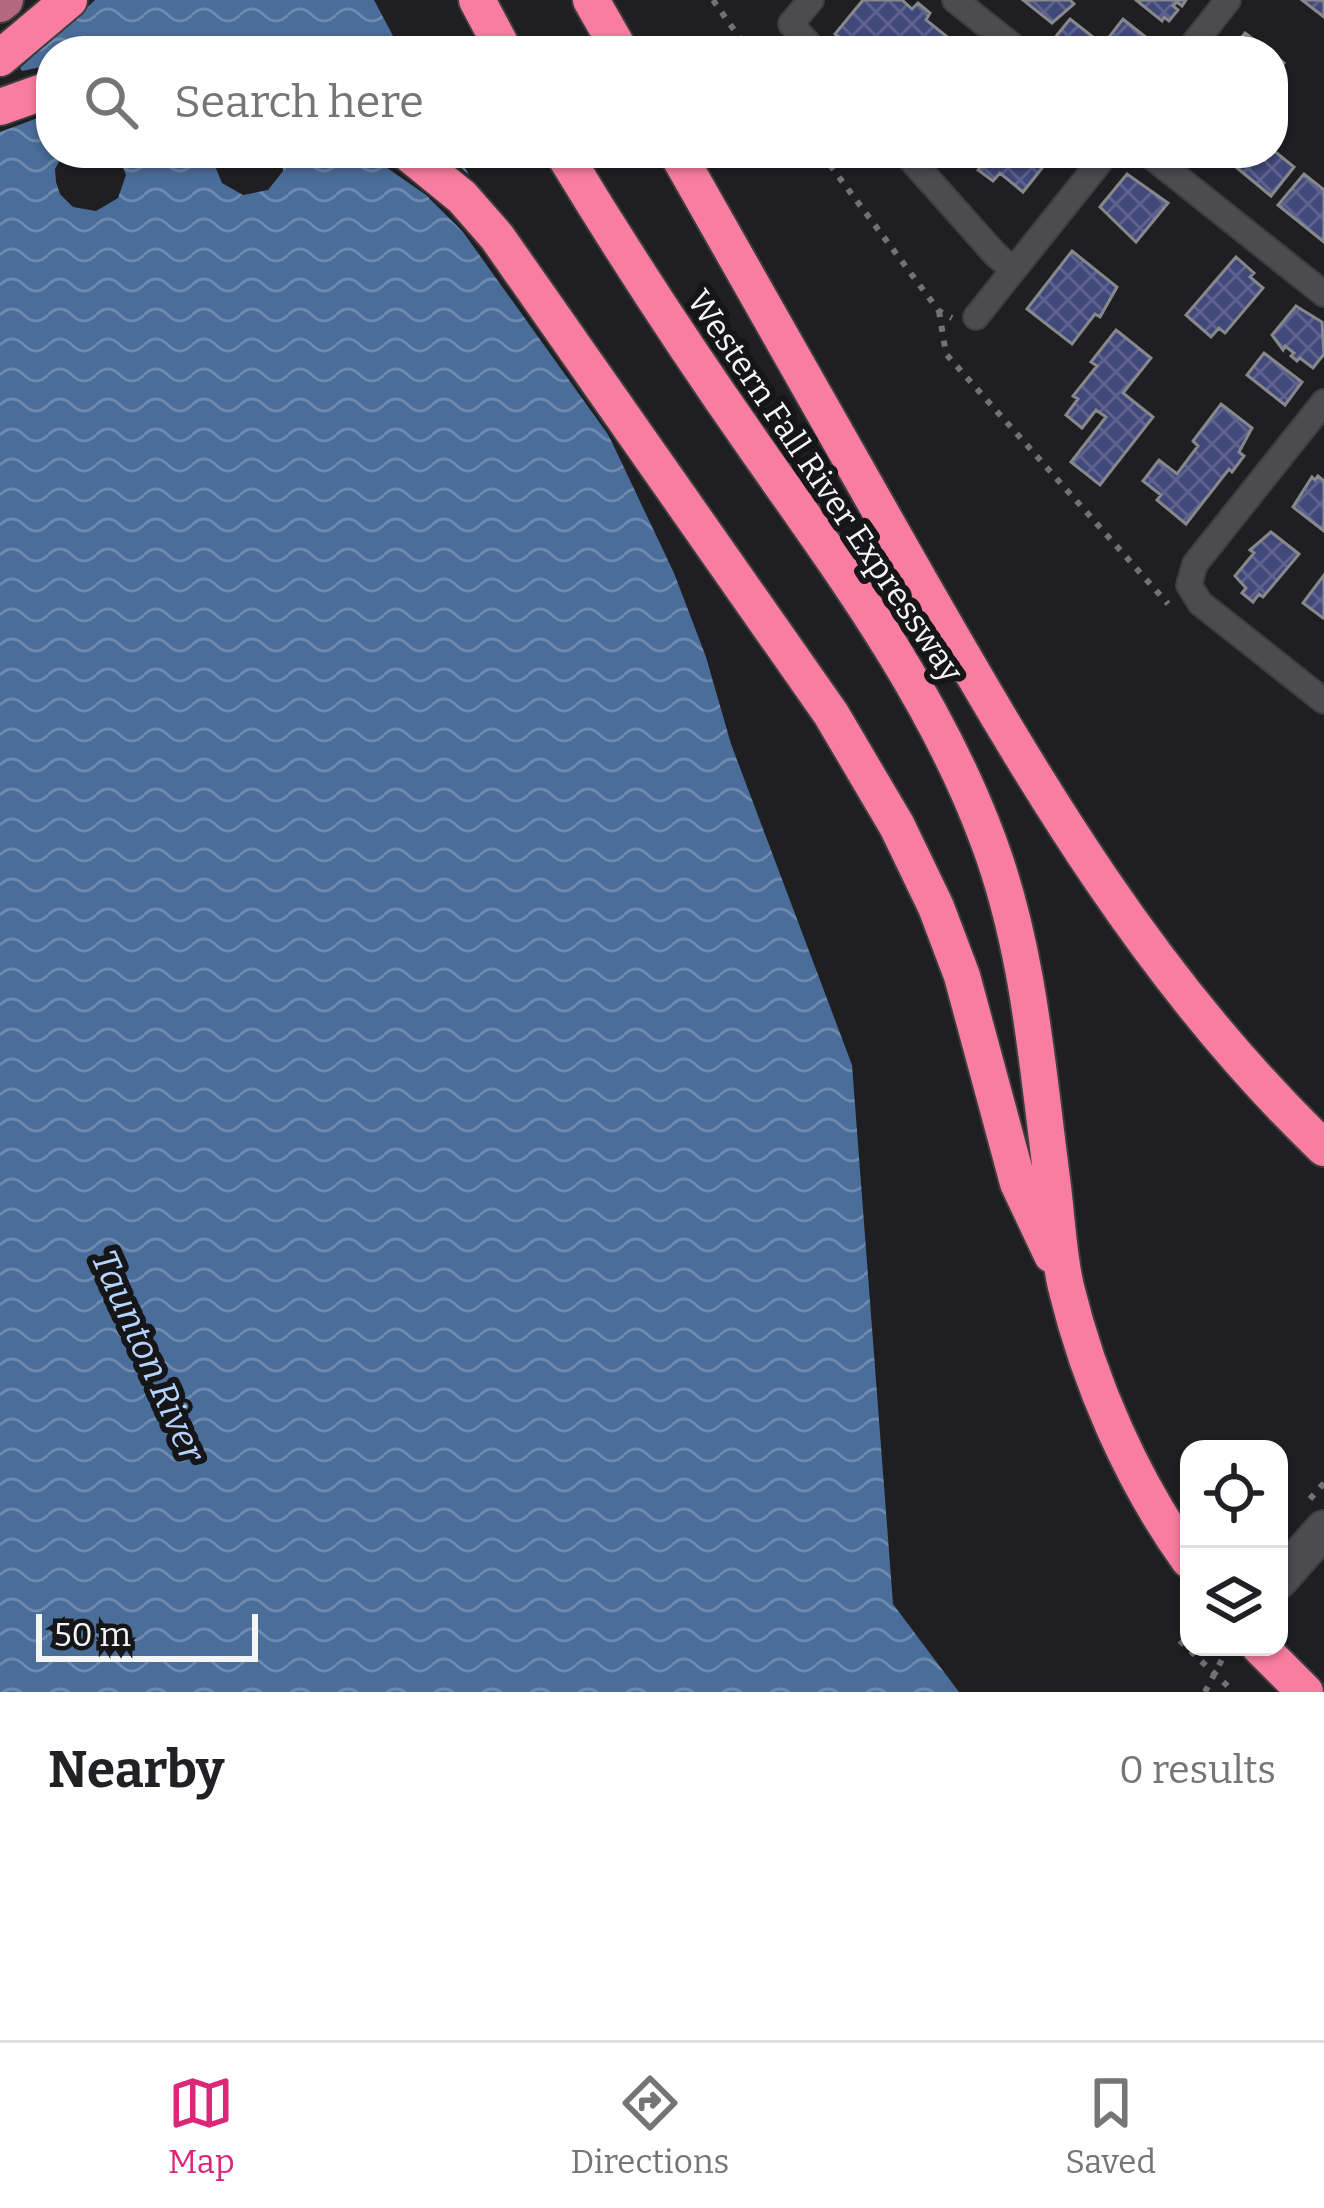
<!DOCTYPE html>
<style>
body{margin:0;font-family:Bitter,serif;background:#f6f6f6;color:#202124}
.controls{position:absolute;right:36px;bottom:36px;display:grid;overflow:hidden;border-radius:24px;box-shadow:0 3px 9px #0004}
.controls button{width:108px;height:108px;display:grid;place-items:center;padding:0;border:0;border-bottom:3px solid #e0e0e0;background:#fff;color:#202124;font:60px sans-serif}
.scale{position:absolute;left:36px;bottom:30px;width:222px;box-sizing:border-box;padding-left:12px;border:6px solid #f4f5f6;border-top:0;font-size:33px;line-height:42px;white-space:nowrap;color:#f4f5f6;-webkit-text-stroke:9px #161618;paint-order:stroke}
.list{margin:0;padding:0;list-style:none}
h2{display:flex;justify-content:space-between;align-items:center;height:156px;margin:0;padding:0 48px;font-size:51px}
h2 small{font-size:39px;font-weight:400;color:#757577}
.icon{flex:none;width:66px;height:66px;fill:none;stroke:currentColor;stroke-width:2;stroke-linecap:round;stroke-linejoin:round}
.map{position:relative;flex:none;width:1324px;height:1692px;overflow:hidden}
.search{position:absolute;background:#fff;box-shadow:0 3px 9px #0004;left:36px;right:36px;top:36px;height:132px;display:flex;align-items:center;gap:30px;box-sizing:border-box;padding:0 42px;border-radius:48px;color:#757577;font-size:45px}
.sheet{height:348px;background:#fff}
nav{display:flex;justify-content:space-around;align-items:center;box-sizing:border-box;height:168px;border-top:3px solid #e0e0e0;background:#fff;font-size:33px;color:#757577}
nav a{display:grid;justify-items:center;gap:6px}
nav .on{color:#db2777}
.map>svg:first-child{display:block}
.water{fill:url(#water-waves)}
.pier{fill:#1f1f22}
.building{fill:url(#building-cross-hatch);stroke:#87888b;stroke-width:3}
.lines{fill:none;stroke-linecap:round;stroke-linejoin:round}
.street-casing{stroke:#3d3d3f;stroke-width:28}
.secondary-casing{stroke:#3d3d3f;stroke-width:40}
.primary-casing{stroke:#3d3d3f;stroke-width:40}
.highway-casing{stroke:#3d3d3f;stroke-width:40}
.path{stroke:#717274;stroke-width:6;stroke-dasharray:6 9;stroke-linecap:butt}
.street{stroke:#4c4c4f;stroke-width:24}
.secondary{stroke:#4c4c4f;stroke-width:36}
.primary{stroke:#b36980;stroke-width:36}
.highway{stroke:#f87da1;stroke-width:36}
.labels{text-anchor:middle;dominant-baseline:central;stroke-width:12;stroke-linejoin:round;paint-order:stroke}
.street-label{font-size:33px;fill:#f4f5f6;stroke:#161618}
.water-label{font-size:36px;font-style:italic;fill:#b5d5ff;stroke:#161618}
</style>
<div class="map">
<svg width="1324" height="1692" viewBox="0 0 1324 1692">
<defs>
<pattern id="water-waves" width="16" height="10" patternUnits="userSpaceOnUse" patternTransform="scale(3)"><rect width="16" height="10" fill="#4a6d9a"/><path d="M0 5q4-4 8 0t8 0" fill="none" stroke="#6e8aae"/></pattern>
<pattern id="building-cross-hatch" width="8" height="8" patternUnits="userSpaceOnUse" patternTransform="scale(3)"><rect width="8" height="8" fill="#41487a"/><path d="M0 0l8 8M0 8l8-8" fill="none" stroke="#5d638e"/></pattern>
</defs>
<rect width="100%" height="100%" fill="#1f1f22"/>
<path class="water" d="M0 0H374L401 51H51V153H457L589 394 674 573 706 657 731 744 852 1065 893 1604 959 1692H0Z"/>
<path class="pier" d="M0 0H95L20 68 22 71 51 65V113L0 132Z
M64 153H117L126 175 118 198 96 211 73 207 60 194 56 182 55 169Z
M215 153H283V171L268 190 243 195 222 183 215 166Z
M366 153H445L483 188 637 475 463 232 426 195Z"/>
<path class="building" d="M863 0H902L912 9 918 3 930 13 926 20 961 48 968 41 981 51H847L849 45 835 34Z
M1023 0H1070L1074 4 1052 23Z
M1136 0H1186L1182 6 1177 2 1173 6 1178 10 1169 21 1164 17 1162 21Z
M1302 0H1324V17Z
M1070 19 1103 45 1123 19 1152 42 1145 51H1067L1053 40Z
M1245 33 1269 51H1231Z
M1273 54 1284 63 1273 78Z
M1273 150 1294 167 1271 196 1219 153Z
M981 153H1054L1023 192 1000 173 993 181 978 170 987 158Z
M1127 174 1168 203 1136 242 1100 207Z
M1304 174 1324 190V242L1278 205Z
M1072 251 1117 287 1100 317 1095 314 1072 344 1027 309Z
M1236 257 1254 273 1250 277 1263 288 1225 333 1219 328 1211 337 1186 315Z
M1296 306 1322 322 1324 354 1313 368 1300 358 1297 361 1291 356 1294 353 1285 346 1283 350 1272 335Z
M1116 330 1151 358 1123 393 1153 417 1100 485 1071 462 1106 417 1096 410 1082 428 1066 415 1078 399 1073 396 1097 366 1091 362Z
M1264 353 1302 382 1285 405 1247 375Z
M1221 404 1252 428 1239 452 1244 456 1232 472 1229 469 1186 524 1157 500 1161 495 1143 481 1159 460 1177 474 1198 446 1193 441Z
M1318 476 1324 481V531L1293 507 1312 477 1315 480Z
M1271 532 1299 554 1263 597 1259 594 1253 602 1242 593 1246 588 1235 576 1254 553 1250 550Z
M1324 575V617L1323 618 1303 603Z"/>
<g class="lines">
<defs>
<path id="street" d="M811 0 791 24 815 51
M955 0 1019 51
M1188 51 1228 0
M905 153 995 254 1013 270
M1147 153 1324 294
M976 317 1107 153
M1324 402 1195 564 1189 585 1200 603 1324 701"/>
<path id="secondary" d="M1279 1580 1324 1529"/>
<path id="primary" d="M0 4 5 0"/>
<path id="highway" d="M477 0 504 51
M591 0 620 51
M0 58 69 0
M0 107 51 89
M408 153 462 197 497 237 831 714 897 826 936 907 962 976 1018 1183 1052 1255
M563 153C624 254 689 353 757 450 844 574 935 697 988 840 1029 949 1037 1065 1052 1179 1057 1215 1058 1253 1066 1287 1089 1382 1132 1481 1189 1560
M677 153C757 296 838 438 919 580 1037 786 1151 982 1324 1148
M1260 1647 1305 1692"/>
</defs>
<use href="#street" class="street-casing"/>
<use href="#secondary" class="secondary-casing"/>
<use href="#primary" class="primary-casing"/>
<use href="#highway" class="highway-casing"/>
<path class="path" d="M713 0 749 51
M821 153 939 311 952 318
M939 311 946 354 1168 604
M1310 1499 1324 1483
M1189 1630 1179 1640 1234 1692
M1205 1692 1227 1650"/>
<use href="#street" class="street"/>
<use href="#secondary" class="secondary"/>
<use href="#primary" class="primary"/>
<use href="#highway" class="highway"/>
</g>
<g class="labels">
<g class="street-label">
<text transform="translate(825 486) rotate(56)">Western Fall River Expressway</text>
</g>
<g class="water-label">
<text transform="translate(148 1356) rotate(66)">Taunton River</text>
</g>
</g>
</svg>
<div class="controls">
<button><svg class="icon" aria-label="locate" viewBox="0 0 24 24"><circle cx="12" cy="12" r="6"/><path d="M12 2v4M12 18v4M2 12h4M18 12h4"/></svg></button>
<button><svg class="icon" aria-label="layers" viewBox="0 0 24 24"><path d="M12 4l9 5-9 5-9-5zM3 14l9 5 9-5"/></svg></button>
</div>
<div class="scale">50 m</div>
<div class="search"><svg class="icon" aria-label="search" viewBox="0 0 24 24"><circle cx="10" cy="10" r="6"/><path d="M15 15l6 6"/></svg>Search here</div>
</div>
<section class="sheet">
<h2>Nearby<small>0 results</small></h2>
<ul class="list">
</ul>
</section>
<nav>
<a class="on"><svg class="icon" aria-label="map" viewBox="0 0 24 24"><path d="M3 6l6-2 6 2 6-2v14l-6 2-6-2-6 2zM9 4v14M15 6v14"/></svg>Map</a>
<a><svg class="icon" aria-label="directions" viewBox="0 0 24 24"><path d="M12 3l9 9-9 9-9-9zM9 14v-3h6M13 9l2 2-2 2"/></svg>Directions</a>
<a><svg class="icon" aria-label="saved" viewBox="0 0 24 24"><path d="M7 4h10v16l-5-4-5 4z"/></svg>Saved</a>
</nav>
